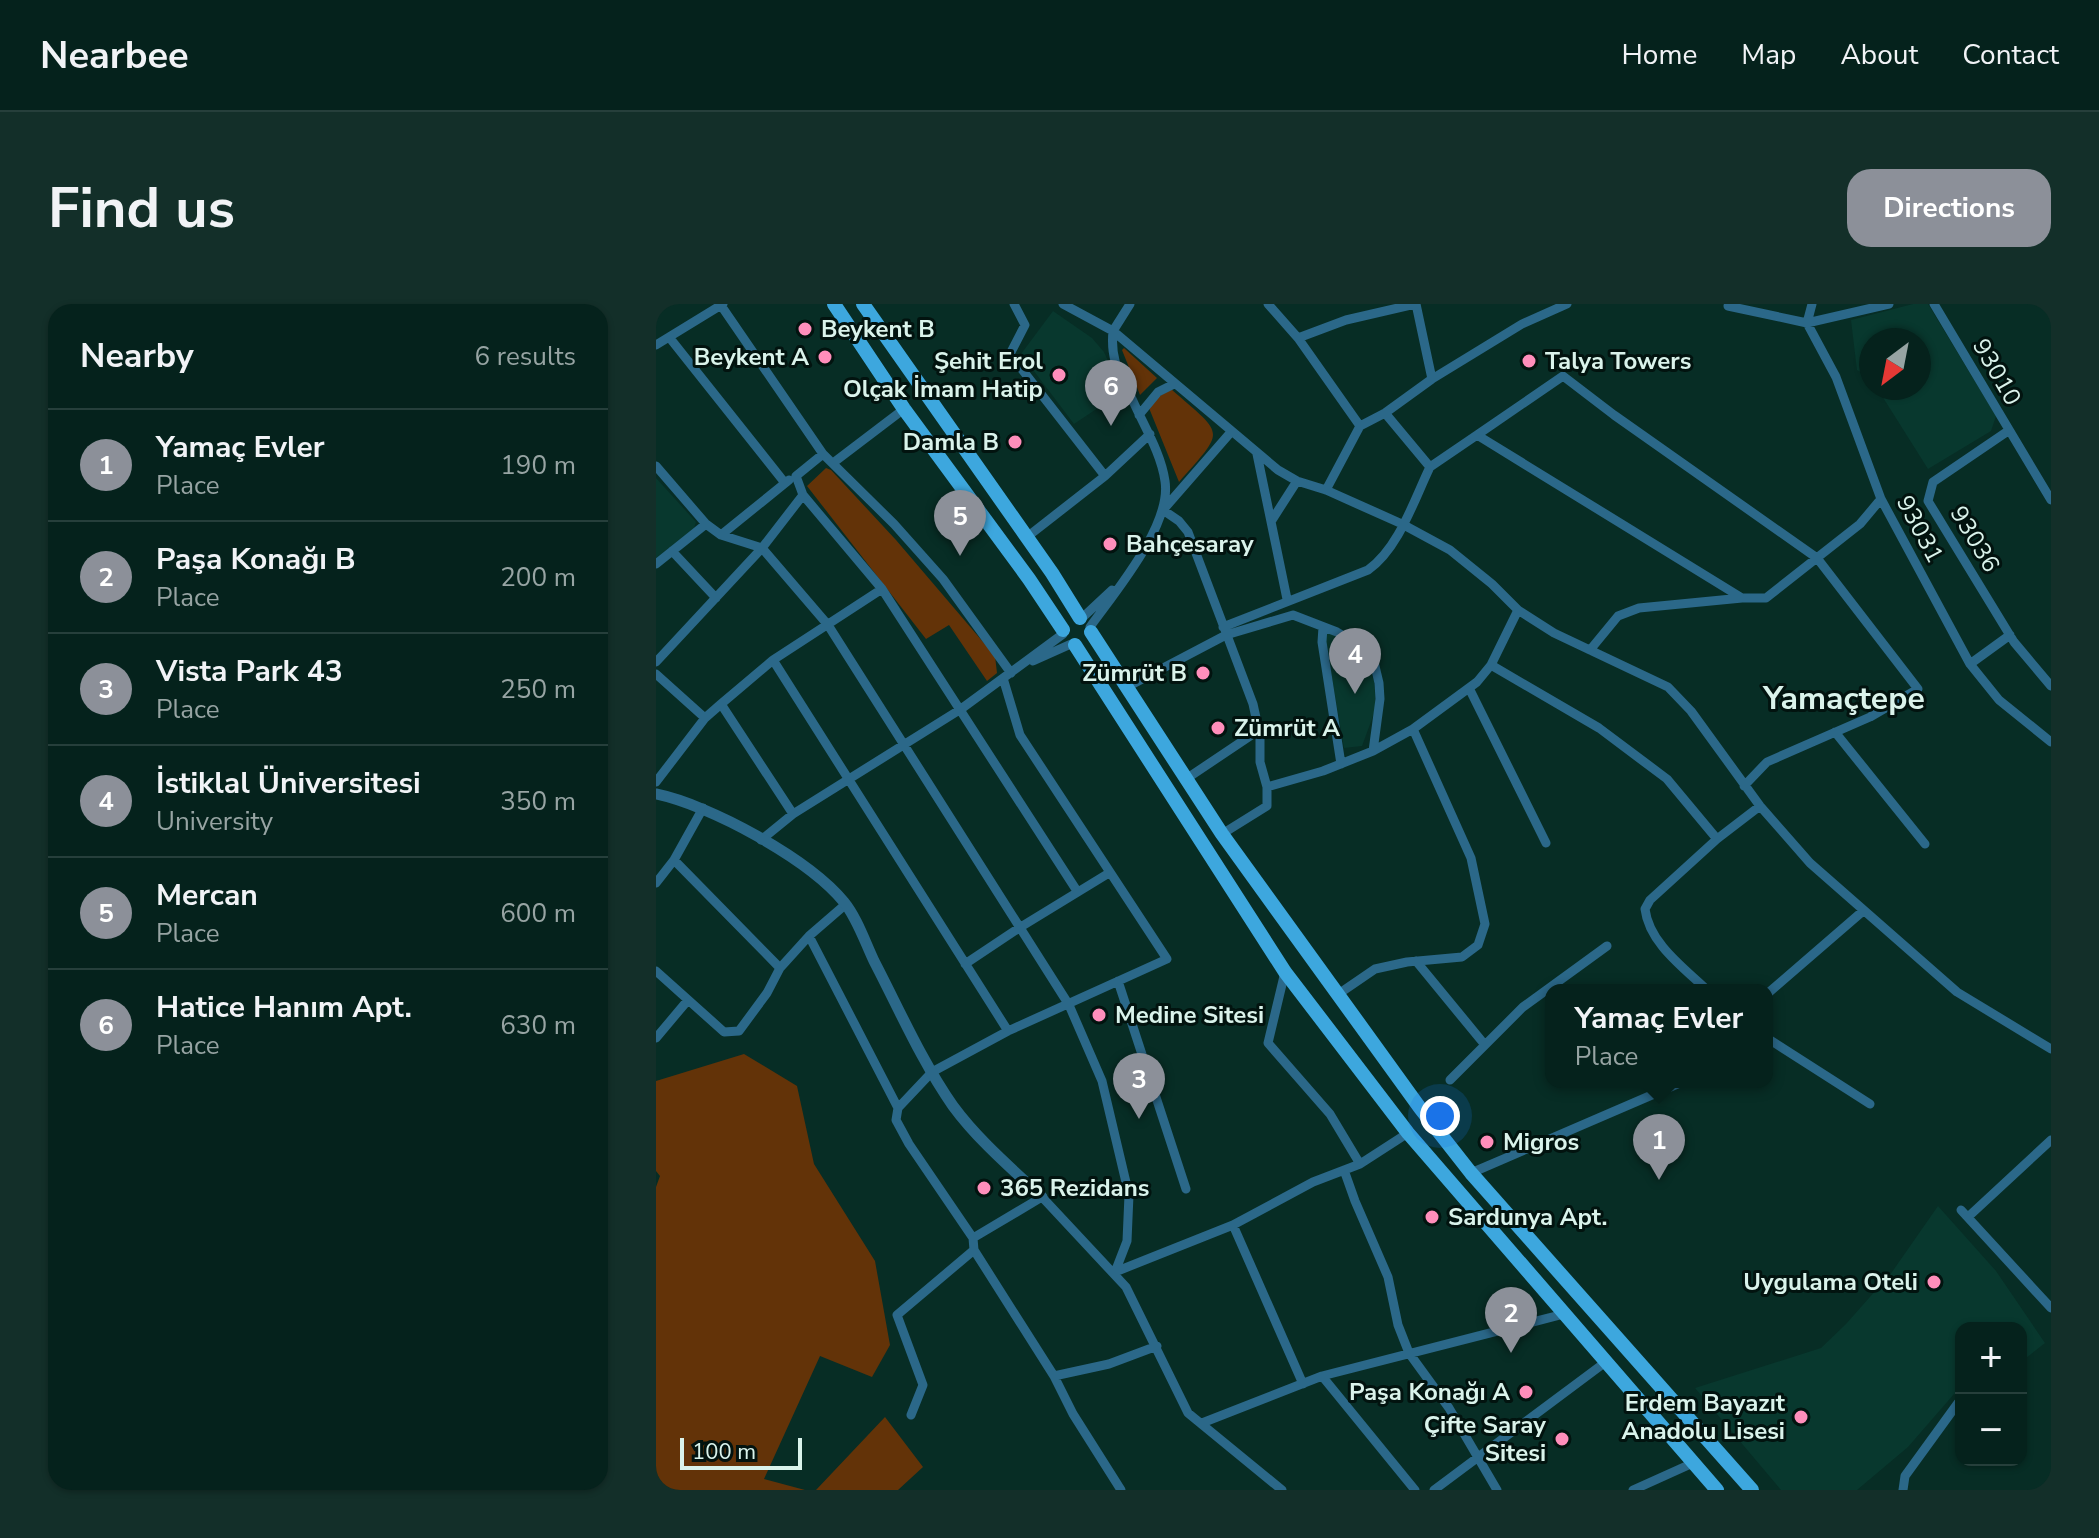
<!DOCTYPE html>
<meta charset="utf-8">
<style>
body{margin:0;font-family:"Nunito Sans",sans-serif;background:#132f29;color:#f1f3f6}
.controls{position:absolute;right:24px;bottom:24px;display:grid;overflow:hidden;border-radius:16px;box-shadow:0 2px 6px #0004}
.controls button{width:72px;height:72px;display:grid;place-items:center;padding:0;border:0;border-bottom:2px solid #263f3b;background:#05221c;color:#f1f3f6;font:40px sans-serif}
.compass{position:absolute;left:1203px;top:24px;width:72px;height:72px;border-radius:50%;background:#05221c;box-shadow:0 2px 6px #0004;rotate:212deg}
.scale{position:absolute;left:24px;bottom:20px;width:122px;box-sizing:border-box;padding-left:8px;border:4px solid #daf3eb;border-top:0;font-size:22px;line-height:28px;white-space:nowrap;color:#daf3eb;-webkit-text-stroke:6px #02130f;paint-order:stroke}
.you{position:absolute;left:784px;top:812px;width:28px;height:28px;margin:-20px;border:6px solid #fff;border-radius:50%;background:#1a73e8;box-shadow:0 0 0 12px #1a73e833}
.badge{display:grid;place-items:center;width:52px;height:52px;border-radius:50%;background:#8c9099;color:#fff;font-size:26px;font-weight:700}
.pin{position:absolute;translate:-50% -66px;filter:drop-shadow(0 2px 4px #0008)}
.pin::after{content:'';position:absolute;top:42px;width:28px;height:24px;background:inherit;clip-path:polygon(0 0,100% 0,50% 100%)}
.popup{position:absolute;left:889px;top:680px;width:228px;height:104px;box-sizing:border-box;display:grid;place-content:center;border-radius:16px;background:#05221c;filter:drop-shadow(0 2px 6px #0005);font-size:26px;white-space:nowrap;color:#97a4a3}
.popup b{font-size:30px;color:#f1f3f6}
.popup::after{content:'';position:absolute;left:50%;top:100%;margin-left:-16px;border:16px solid transparent;border-top-color:#05221c}
.list{margin:0;padding:0;list-style:none}
h2{display:flex;justify-content:space-between;align-items:center;height:104px;margin:0;padding:0 32px;font-size:34px}
h2 small{font-size:26px;font-weight:400;color:#97a4a3}
.list li{display:grid;grid-template-columns:52px 1fr auto;gap:24px;align-items:center;box-sizing:border-box;height:112px;padding:0 32px;border-top:2px solid #263f3b}
.list b{display:block;font-size:30px;white-space:nowrap}
.list p{margin:0;font-size:26px;white-space:nowrap;color:#97a4a3}
.list em{font-size:26px;font-style:normal;color:#97a4a3}
.map{position:relative;flex:none;width:1395px;height:1186px;overflow:hidden;border-radius:24px}
header{display:flex;align-items:center;gap:48px;box-sizing:border-box;height:112px;padding:0 40px;background:#05221c;border-bottom:2px solid #263f3b}
header strong{font-size:38px}
nav{display:flex;gap:44px;margin-inline-start:auto;font-size:28px}
.intro{display:flex;align-items:center;justify-content:space-between;box-sizing:border-box;height:192px;padding:0 48px}
h1{margin:0;font-size:56px}
.button{padding:20px 36px;border-radius:24px;background:#8c9099;color:#fff;font-size:28px;font-weight:700}
main{display:flex;gap:48px;padding:0 48px}
aside{flex:1;background:#05221c;border-radius:24px;box-shadow:0 2px 6px #0004}
.map>svg:first-child{display:block}
.built{fill:#08382e}
.green{fill:#633308}
.lines{fill:none;stroke-linecap:round;stroke-linejoin:round}
.minor{stroke:#2b6889;stroke-width:9}
.tertiary{stroke:#2b6889;stroke-width:11}
.primary{stroke:#3da7de;stroke-width:14}
.poi-dot{fill:#ff8ebb;stroke:#02130f;stroke-width:3}
.labels{text-anchor:middle;dominant-baseline:central;stroke-width:6;stroke-linejoin:round;paint-order:stroke}
.poi-label{font-size:24px;font-weight:bold;fill:#daf3eb;stroke:#02130f;text-anchor:start}
.street-label{font-size:24px;fill:#daf3eb;stroke:#02130f}
.district-label{font-size:32px;font-weight:bold;fill:#daf3eb;stroke:#02130f}
</style>
<header>
<strong>Nearbee</strong>
<nav><a>Home</a><a>Map</a><a>About</a><a>Contact</a></nav>
</header>
<div class="intro"><h1>Find us</h1><a class="button">Directions</a></div>
<main>
<aside>
<h2>Nearby<small>6 results</small></h2>
<ul class="list">
<li><span class="badge">1</span><div><b>Yamaç Evler</b><p>Place</p></div><em>190 m</em></li>
<li><span class="badge">2</span><div><b>Paşa Konağı B</b><p>Place</p></div><em>200 m</em></li>
<li><span class="badge">3</span><div><b>Vista Park 43</b><p>Place</p></div><em>250 m</em></li>
<li><span class="badge">4</span><div><b>İstiklal Üniversitesi</b><p>University</p></div><em>350 m</em></li>
<li><span class="badge">5</span><div><b>Mercan</b><p>Place</p></div><em>600 m</em></li>
<li><span class="badge">6</span><div><b>Hatice Hanım Apt.</b><p>Place</p></div><em>630 m</em></li>
</ul>
</aside>
<div class="map">
<svg width="1395" height="1186" viewBox="0 0 1395 1186">
<rect width="100%" height="100%" fill="#072d25"/>
<path class="built" d="M1257 0H1272L1340 112 1335 127 1272 165 1221 84H1263V36H1215V74L1201 66 1195 16Z
M397 7 436 34 448 48 466 88 418 120 365 50Z
M0 174 40 218 38 224 0 254Z
M671 328 692 337 706 348 718 377 720 404 706 442 688 444 670 339Z
M1282 902 1340 967 1389 1039 1365 1058V1024H1305V1096L1298 1090 1252 1143 1201 1186H1125L1039 1084 1165 1044 1190 1020 1236 968Z"/>
<path class="green" d="M468 44 501 74 484 91 466 46Z
M515 85C568 132 571 124 523 178L493 104 497 96Z
M170 164 175 166 240 236 339 352 341 369 331 377 293 321 270 335 151 182Z
M88 750 141 782 158 860 219 957 234 1041 216 1073 164 1052 108 1175 149 1186H0V883L4 872 0 867V777Z
M229 1113 267 1163 242 1186H160Z"/>
<g class="lines">
<path class="minor" d="M64 0 167 150 238 220 287 275 355 369
M358 0 369 21 354 50 449 172 371 233
M407 0 457 27C454 57 464 70 477 97 488 122 505 149 509 177 516 221 459 288 434 323
M474 0 457 27 622 166 641 177 670 186 746 220 794 246 836 280 862 306 898 329 1012 383 1035 407 1104 502 1154 559 1301 688 1395 745
M612 0 642 34 704 122
M760 0 776 75
M1156 0 1151 19 1180 73 1225 195 1314 360 1343 396 1395 438
M1278 0 1395 196
M1072 2 1151 19 1233 0
M13 33 129 179
M642 34 690 16 759 0
M0 41 67 0
M483 111 502 88 518 80
M1352 127 1277 178 1272 197 1358 338 1395 382
M575 128 507 206 523 217 532 228 597 400 604 432V458L611 483
M821 131 907 72 958 111 1161 254 1262 385 1214 413 1111 458 1088 482
M601 150 631 295
M177 159 248 105
M0 162 50 220 65 231 106 244 172 321 413 701 446 777 473 891 471 937 459 968
M774 163 821 131 1086 294
M449 172 494 130
M670 186 704 122 729 109 776 75 866 20 911 0
M616 216 641 177
M65 231 133 176
M16 247 60 294
M0 260 50 220
M226 285 421 587
M426 314 456 286
M567 323 712 266C743 244 758 196 774 163L729 109
M667 323 666 338 685 460
M934 346 962 312 983 304 1086 294H1110L1204 220 1225 195
M117 356 352 727
M377 357 415 340
M0 358 106 244 147 191
M1314 360 1354 331
M835 361 943 424 1011 475 1061 535
M0 370 49 414
M347 374 364 431 511 655 352 727 276 768 242 804 240 816 253 840 317 934 318 946 398 1072 417 1110 465 1186
M471 383 570 331 637 311 681 328 703 341 718 358 723 379 724 395 717 447 667 467 611 483V502L566 530
M814 386 890 539
M65 400 137 510
M757 425 821 378 835 361 862 306
M1179 428 1269 540
M530 475 603 426
M0 478 49 414 65 400 117 356 226 285 147 191 140 172 167 150
M105 536 137 510 305 405 407 330
M18 556 124 664
M0 579 18 556 47 504
M153 632 242 804
M760 657 829 741
M309 660 363 624 453 569
M0 667 68 728 83 727 111 689 124 664 153 632 190 600
M629 668 612 739 674 810 704 860
M462 677 530 885
M1051 686C1028 664 993 639 989 605L994 596 1061 535 1104 502
M1111 690 1207 607
M681 691 719 665 751 658 806 653 822 641 829 620 815 554 757 425 717 447
M0 734 32 696
M1111 734 1214 800
M794 776 867 703 951 642
M688 866 699 897 732 973 742 1021 753 1049 793 1104 841 1186
M815 869 1026 778
M1305 906 1395 1004
M1312 913 1395 836
M577 921 647 1080
M317 934 386 893 470 983 532 1109 626 1186
M459 968 577 921 657 878 704 860 752 829
M398 1072 453 1060 501 1042
M666 1072 759 1186
M255 1111 267 1081 241 1011 318 946
M546 1119 666 1072 908 1010
M778 1186 951 1057
M977 1186 1037 1159
M1247 1186 1249 1172 1302 1099"/>
<path class="tertiary" d="M0 490C54 501 153 555 188 598 201 614 209 638 218 657 243 705 266 758 297 802 322 836 355 864 386 893"/>
<path class="primary" d="M178 0 248 105 373 275 407 326
M207 0 396 269 424 314
M435 328 566 530 764 804 815 869 1096 1186
M419 341 629 668 752 829 1061 1186"/>
</g>
<g class="poi-dot">
<circle cx="149" cy="25" r="8"/>
<circle cx="169" cy="53" r="8"/>
<circle cx="873" cy="57" r="8"/>
<circle cx="403" cy="71" r="8"/>
<circle cx="359" cy="138" r="8"/>
<circle cx="454" cy="240" r="8"/>
<circle cx="547" cy="369" r="8"/>
<circle cx="562" cy="424" r="8"/>
<circle cx="443" cy="711" r="8"/>
<circle cx="831" cy="838" r="8"/>
<circle cx="328" cy="884" r="8"/>
<circle cx="776" cy="913" r="8"/>
<circle cx="1278" cy="978" r="8"/>
<circle cx="870" cy="1088" r="8"/>
<circle cx="1145" cy="1113" r="8"/>
<circle cx="906" cy="1135" r="8"/>
</g>
<g class="labels">
<g class="poi-label">
<text x="165" y="25">Beykent B</text>
<text x="153" y="53" text-anchor="end">Beykent A</text>
<text x="387" y="57" text-anchor="end">Şehit Erol<tspan x="387" dy="28">Olçak İmam Hatip</tspan></text>
<text x="889" y="57">Talya Towers</text>
<text x="343" y="138" text-anchor="end">Damla B</text>
<text x="470" y="240">Bahçesaray</text>
<text x="531" y="369" text-anchor="end">Zümrüt B</text>
<text x="578" y="424">Zümrüt A</text>
<text x="459" y="711">Medine Sitesi</text>
<text x="847" y="838">Migros</text>
<text x="344" y="884">365 Rezidans</text>
<text x="792" y="913">Sardunya Apt.</text>
<text x="1262" y="978" text-anchor="end">Uygulama Oteli</text>
<text x="854" y="1088" text-anchor="end">Paşa Konağı A</text>
<text x="1129" y="1099" text-anchor="end">Erdem Bayazıt<tspan x="1129" dy="28">Anadolu Lisesi</tspan></text>
<text x="890" y="1121" text-anchor="end">Çifte Saray<tspan x="890" dy="28">Sitesi</tspan></text>
</g>
<g class="street-label">
<text transform="translate(1341 68) rotate(60)">93010</text>
<text transform="translate(1264 225) rotate(62)">93031</text>
<text transform="translate(1319 235) rotate(59)">93036</text>
</g>
<g class="district-label">
<text x="1188" y="394">Yamaçtepe</text>
</g>
</g>
</svg>
<div class="controls">
<button>+</button>
<button>−</button>
</div>
<svg class="compass" viewBox="-18 -18 36 36"><path d="M0-13l5 13h-10z" fill="#e53935"/><path d="M0 13l5-13h-10z" fill="#97a4a3"/></svg>
<div class="scale">100 m</div>
<div class="you"></div>
<div class="pin badge" style="left:1003px;top:876px">1</div>
<div class="popup"><b>Yamaç Evler</b>Place</div>
<div class="pin badge" style="left:855px;top:1049px">2</div>
<div class="pin badge" style="left:483px;top:815px">3</div>
<div class="pin badge" style="left:699px;top:390px">4</div>
<div class="pin badge" style="left:304px;top:252px">5</div>
<div class="pin badge" style="left:455px;top:122px">6</div>
</div>
</main>
